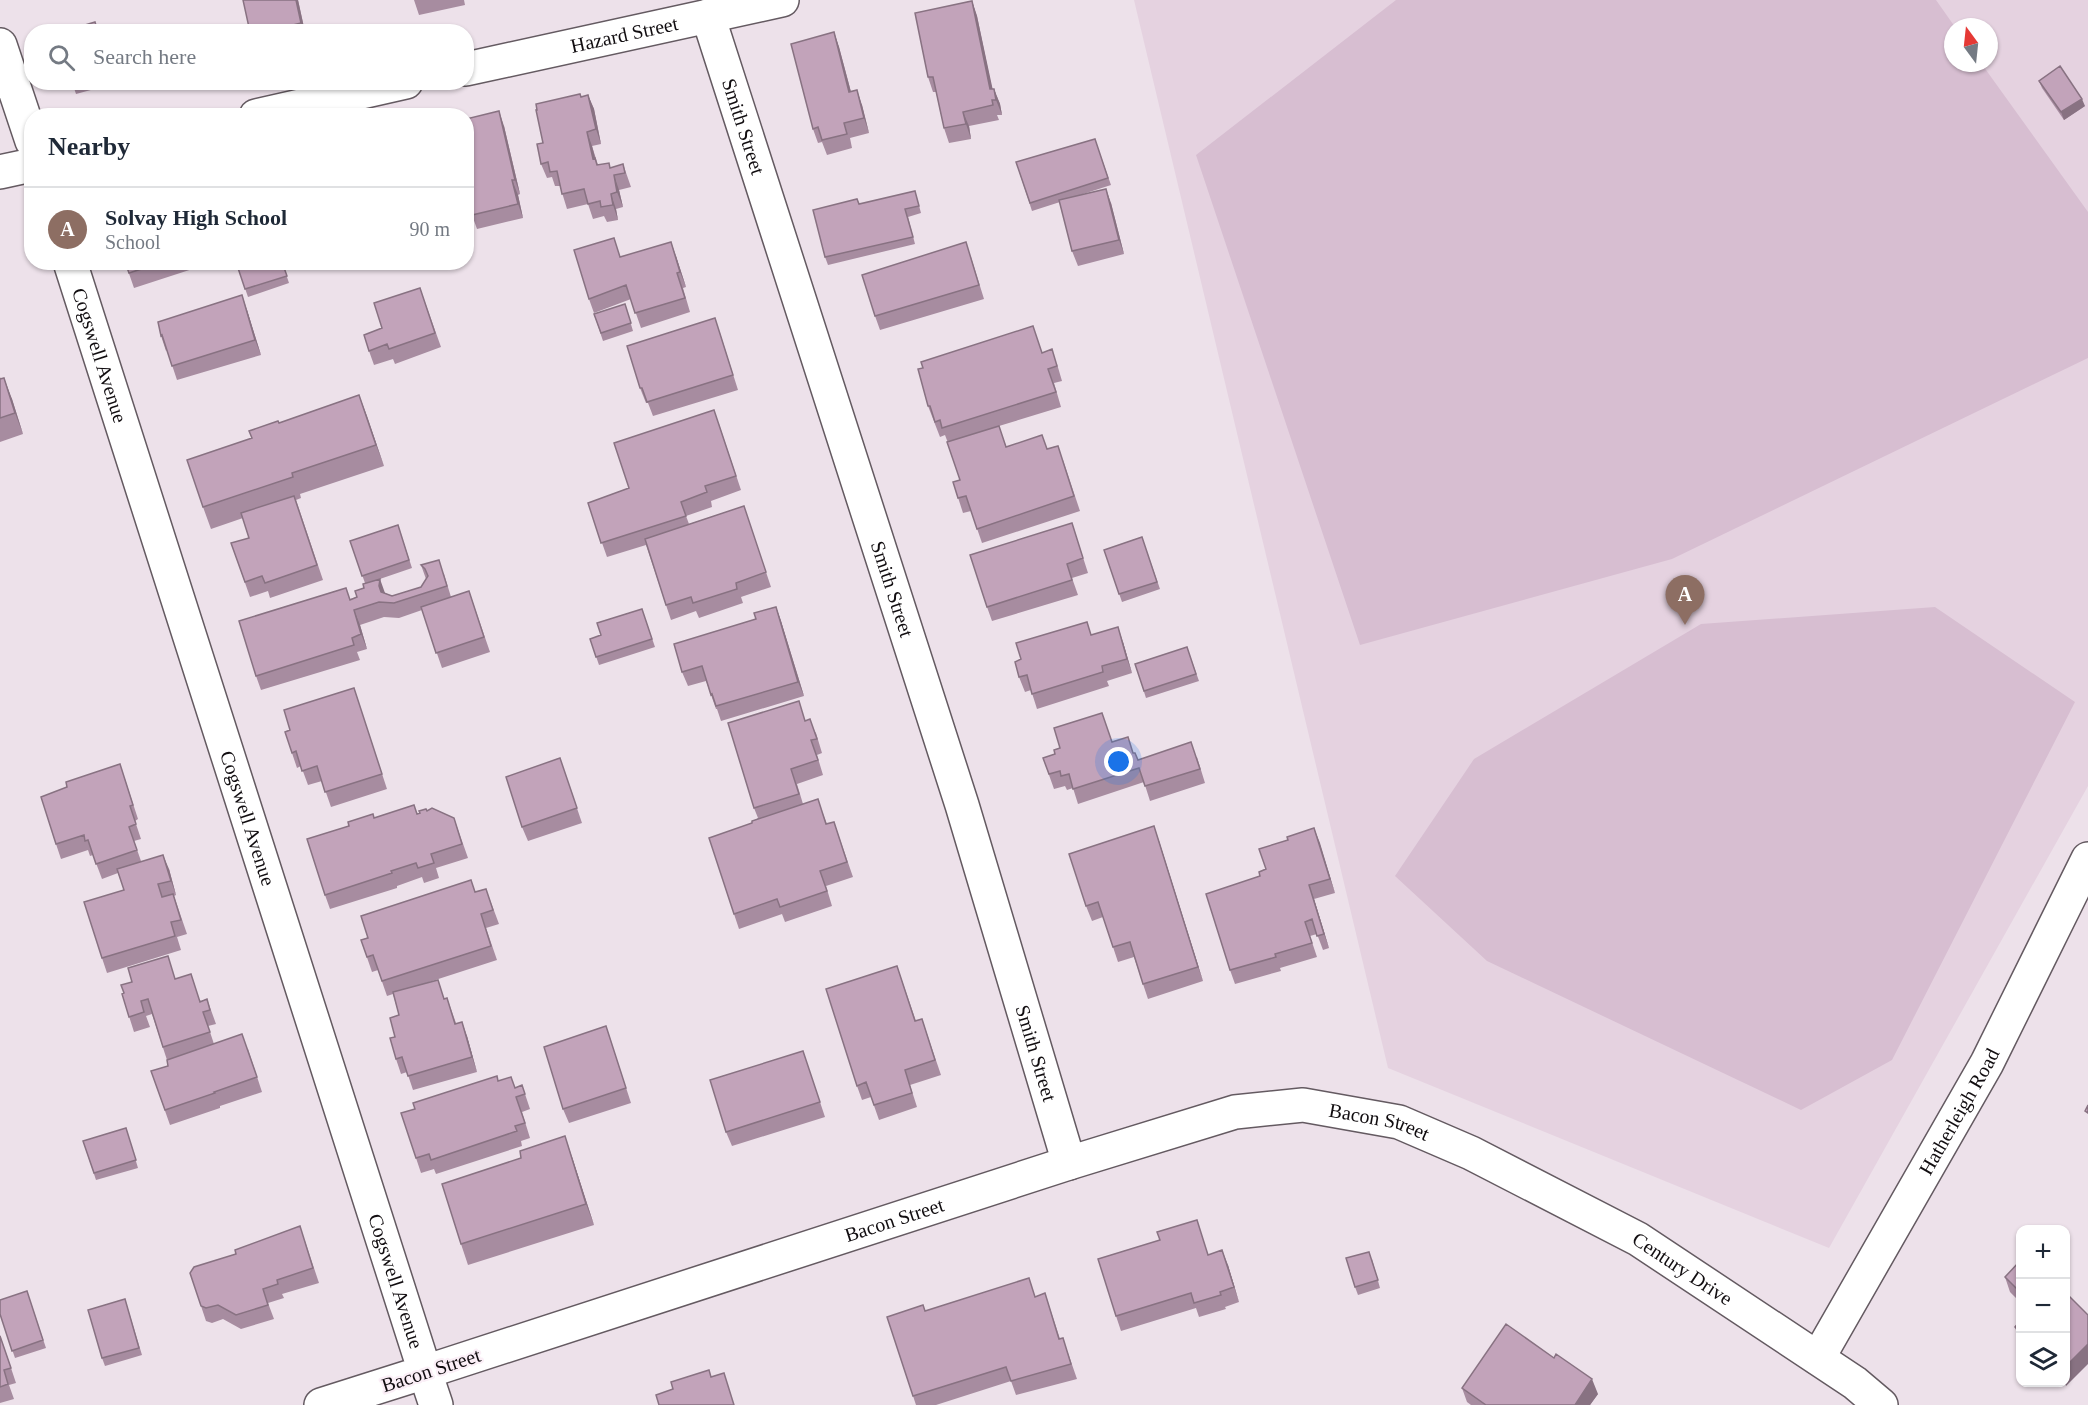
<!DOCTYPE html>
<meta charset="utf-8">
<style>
body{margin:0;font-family:Georgia,serif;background:#f6f6f7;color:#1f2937}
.controls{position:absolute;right:18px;bottom:18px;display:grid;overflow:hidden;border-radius:12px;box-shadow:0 2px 4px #0004}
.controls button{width:54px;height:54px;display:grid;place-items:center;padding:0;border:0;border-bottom:2px solid #e0e1e3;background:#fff;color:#1f2937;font:30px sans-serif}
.compass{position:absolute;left:1944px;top:18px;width:54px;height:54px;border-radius:50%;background:#fff;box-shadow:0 2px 4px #0004;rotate:345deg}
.you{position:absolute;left:1119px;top:762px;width:21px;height:21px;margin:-15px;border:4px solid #fff;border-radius:50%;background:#1a73e8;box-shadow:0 0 0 9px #1a73e833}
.badge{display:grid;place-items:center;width:39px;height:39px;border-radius:50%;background:#418375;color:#fff;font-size:20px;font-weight:700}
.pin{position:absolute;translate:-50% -50px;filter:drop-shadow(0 2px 3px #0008)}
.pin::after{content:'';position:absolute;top:32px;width:21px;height:18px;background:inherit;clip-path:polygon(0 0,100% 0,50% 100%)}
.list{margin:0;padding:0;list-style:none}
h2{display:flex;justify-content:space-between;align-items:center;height:78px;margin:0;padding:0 24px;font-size:26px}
h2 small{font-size:20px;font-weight:400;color:#747a83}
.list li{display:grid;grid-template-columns:39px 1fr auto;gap:18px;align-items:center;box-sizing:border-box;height:84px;padding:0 24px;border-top:2px solid #e0e1e3}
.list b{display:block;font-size:22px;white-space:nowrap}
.list p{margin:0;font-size:20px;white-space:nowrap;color:#747a83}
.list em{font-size:20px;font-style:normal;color:#747a83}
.icon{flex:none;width:33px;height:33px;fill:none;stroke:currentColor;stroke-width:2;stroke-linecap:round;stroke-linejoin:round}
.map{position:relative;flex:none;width:2088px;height:1405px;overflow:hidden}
.search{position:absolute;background:#fff;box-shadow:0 2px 4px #0004;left:24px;top:24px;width:450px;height:66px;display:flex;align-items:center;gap:15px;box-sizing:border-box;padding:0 21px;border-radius:24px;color:#747a83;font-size:22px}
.panel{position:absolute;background:#fff;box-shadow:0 2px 4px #0004;left:24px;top:108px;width:450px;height:162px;border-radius:24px}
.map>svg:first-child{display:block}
.built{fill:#e5d2e0;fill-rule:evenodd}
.green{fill:#d7bed1}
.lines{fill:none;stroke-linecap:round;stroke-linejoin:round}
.street-casing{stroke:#645a61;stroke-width:36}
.secondary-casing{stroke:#645a61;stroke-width:36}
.street{stroke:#fff;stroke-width:33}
.secondary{stroke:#fff;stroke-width:33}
.wall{fill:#a78ca0}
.shaded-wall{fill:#887282}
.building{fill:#c2a3ba;stroke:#887282;stroke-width:1.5}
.labels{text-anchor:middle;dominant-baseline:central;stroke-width:4.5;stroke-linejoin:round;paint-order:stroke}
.street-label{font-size:20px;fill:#110d10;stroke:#fbeff7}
</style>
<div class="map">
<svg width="2088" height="1405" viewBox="0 0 2088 1405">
<rect width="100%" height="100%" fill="#ede1ea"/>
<path class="built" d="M1134 0H2088V786L1829 1248 1388 1068ZM1953 27H1989V63H1953Z"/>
<path class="green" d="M1396 0H1936L1955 27H1953V63H1981L2088 212V358L1672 559 1360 645 1196 155Z
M1935 607 2075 702 1892 1060 1801 1110 1487 961 1395 876 1474 759 1701 624Z"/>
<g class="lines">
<defs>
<g id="street">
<path id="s1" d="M708 16 962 805 1069 1163"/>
<path id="s2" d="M466 69 782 0"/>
<path d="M256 116 406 82"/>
<path d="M0 172 32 165"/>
<path id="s3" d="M1818 1358 1987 1063 2088 859"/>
<path id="s4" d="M436 1405 425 1372 1069 1163 1235 1112 1303 1105 1399 1122 1471 1153 1638 1239 1855 1383 1881 1405"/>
</g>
<g id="secondary">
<path d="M0 45 32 141"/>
<path id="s5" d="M70 262 425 1372 321 1405"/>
</g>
</defs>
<use href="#street" class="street-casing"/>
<use href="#secondary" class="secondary-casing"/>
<use href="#street" class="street"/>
<use href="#secondary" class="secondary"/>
</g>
<path class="wall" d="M298 0 305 32H250Z
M414 0H464L465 5 419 15Z
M972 1 977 16 992 89H994L1000 104 1002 115H997L999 120 969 126 971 139 949 143 944 128 936 92H933L928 77Z
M834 32 839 47 851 92 862 105 869 133 850 138 852 148 827 155 822 142 818 143 813 129Z
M2039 81 2085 106 2064 120 2042 88Z
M72 82H113V84L76 94Z
M588 95 594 109 601 144 592 146 598 165 611 168 623 164 631 187 619 190 623 207 616 209 618 220 607 222 604 216 593 219 588 204 567 209 560 186H555L552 177 547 178 541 164 543 143 581 97Z
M504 126 520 194 518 195 523 218 477 229 472 215Z
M1095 139 1111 185 1080 195 1111 203 1124 254 1078 266 1072 251 1060 202 1032 211 1016 162Z
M917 198 921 213 908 217 915 244 828 265 825 257 859 204Z
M676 256 686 287 683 288 690 312 641 328 631 299 594 313 589 299 621 257Z
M971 257 984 299 880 330 875 316Z
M125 262H214L134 288Z
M236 262H282L289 283 248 297Z
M420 288 441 347 395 364 393 359 374 365 369 351 382 328Z
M625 304 633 331 603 341 594 314Z
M247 310 261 355 177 380 167 350 166 351 161 336Z
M720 333 738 390 653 416 648 403H646L640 388Z
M1057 364 1062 381 1054 383 1061 407 999 426 1006 446 1047 449 1063 460 1080 511 982 543 971 511 963 513 953 482 960 480 948 443 945 435 940 437 928 406Z
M0 377 12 399 23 434 0 442Z
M359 395 384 466 300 494 301 498 296 500 323 580 270 598 268 591 250 597 231 543 249 538 243 518 211 529 203 507 252 438 279 423Z
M719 424 741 490 711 501 712 507 686 516 689 524 744 506 771 587 741 597 743 603 699 618 696 611 671 620 646 545 607 557 588 503 629 488Z
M1072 523 1088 573 1072 578 1078 595 992 621 987 607Z
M398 525 412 568 374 581 385 593 392 596 421 587 426 579 421 565 444 574 451 597 469 591 490 652 442 668 422 610 399 618 384 617 360 625 367 649 357 652 360 660 261 690 256 676 350 599 357 597 364 588 365 583 350 541Z
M1142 537 1160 589 1122 602 1104 550Z
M776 607 781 621 804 696 721 721 717 709H716L706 681 688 686 682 672 756 619Z
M642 609 655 647 599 665 590 639 601 635Z
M1087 622 1091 635 1123 642 1132 673 1107 681 1109 686 1037 709 1031 690 1025 692 1019 677 1021 659Z
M1187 647 1199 681 1146 698 1135 664Z
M354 688 387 789 331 807 322 781 308 785 301 766 297 768 292 753 290 730Z
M805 721 816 733 822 753 817 755 823 775 797 784 803 804 823 814 827 824 834 822 853 877 826 886 832 906 785 922 782 914 739 929 734 914 752 823 758 818 754 808Z
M1112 742 1133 753 1138 760 1197 757 1205 783 1150 801 1144 782 1078 804 1073 788 1067 790 1065 786 1054 789 1043 758Z
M560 758 582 823 528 841 522 827Z
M125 779 138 819 135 821 141 839 134 841 141 861 169 869 176 895 174 896 187 934 177 937 181 950 107 973 102 958 124 890 118 873 102 879 93 855 90 856 88 850 61 859 56 844Z
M427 811 454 818 468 858 436 868 439 878 424 883 422 877 397 886V888L330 909 325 895 374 818 418 814Z
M1314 828 1335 893 1314 899 1329 948 1323 950 1317 934 1310 936 1317 957 1280 968 1281 971 1235 984 1230 970 1260 876 1288 840Z
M1159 841 1203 981 1148 999 1134 957 1118 962 1103 917 1092 921 1086 906Z
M486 889 499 924 486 928 497 960 426 983 445 999 447 998 456 1023 467 1036 477 1072 413 1090 407 1072 401 1074 396 1059 395 1037 399 1015 393 994 387 996 378 970 372 972 361 940 475 892Z
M897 966 916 1021 922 1019 941 1075 910 1085 917 1107 879 1120 871 1097 862 1100 857 1086Z
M176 979 201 1001 207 999 216 1024 208 1026 214 1044 248 1049 262 1092 220 1106V1108L170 1125 151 1071 168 1066 167 1060 152 1014 146 1016 150 1027 134 1032 122 994Z
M606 1026 631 1103 569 1123 563 1109Z
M803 1051 825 1117 732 1146 726 1132Z
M511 1077 515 1088 522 1085 530 1109 522 1112 530 1138 521 1141 522 1146 436 1174 434 1169 421 1173 416 1158 415 1109Z
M126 1128 138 1168 96 1180 83 1141Z
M572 1157 594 1225 468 1265 461 1244 521 1158Z
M305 1241 319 1283 282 1294 284 1298 268 1303 274 1319 241 1329 223 1319 212 1323 206 1321 201 1306Z
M1208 1255 1228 1265 1239 1302 1225 1307 1226 1309 1199 1317 1196 1308 1121 1331 1116 1316Z
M1372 1259 1380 1288 1358 1295 1355 1287Z
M2020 1261V1302L2010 1292 2005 1277Z
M27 1291 46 1348 15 1358 0 1314Z
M1045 1293 1060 1339 1068 1353 1077 1379 1016 1395 1011 1381 936 1405H916L887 1317 1036 1297Z
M125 1299 142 1355 105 1366 102 1358Z
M2020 1321V1343L2015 1327Z
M0 1335 16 1383 9 1385 14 1399 0 1403Z
M1462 1388 1598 1394 1590 1405H1471L1467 1402Z"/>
<path class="shaded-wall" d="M296 0H298L305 32H304L301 23Z
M972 1 977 16 995 100 990 89Z
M834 32 839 47 855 107 849 92Z
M994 89 1000 104 1002 115 996 100Z
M857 90 862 105 869 133 864 118Z
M588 95 594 109 601 144 596 129Z
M2082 99 2085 106 2064 120 2061 112Z
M499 111 504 126 520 194 515 180Z
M963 112 969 126 971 139 966 124Z
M587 132 592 146 599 173 593 159Z
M614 175 619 190 623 207 617 192Z
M512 180 518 195 523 218 518 204Z
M1106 189 1111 203 1124 254 1119 240Z
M611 194 616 209 618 220 613 205Z
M671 242 676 256 686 287 680 272Z
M242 295 247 310 261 355 255 340Z
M4 378 12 399 23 434 15 413Z
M359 395 367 416 384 466 376 445Z
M380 579 385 593 384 600 379 586Z
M776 607 781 621 804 696 798 682Z
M354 610 360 625 367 649 361 634Z
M1118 627 1123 642 1132 673 1127 659Z
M1154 826 1159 841 1203 981 1198 967Z
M1314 828 1320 843 1335 893 1330 879Z
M163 855 169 869 176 895 171 881Z
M1309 885 1314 899 1329 948 1324 934Z
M462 1022 467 1036 477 1072 472 1057Z
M565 1136 572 1157 594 1225 586 1204Z
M1222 1250 1228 1265 1239 1302 1234 1287Z
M2066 1260 2068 1268 2066 1271Z
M2088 1344V1364L2066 1386 2065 1383 2066 1366Z
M1592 1379 1598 1394 1590 1405H1575Z"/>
<path class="building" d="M243 0H296L301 23 265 32H250Z
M972 1 990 89H994L996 100H992L993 105 963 112 966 124 944 128 933 77H928L915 13Z
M95 22 98 32H62Z
M834 32 849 92 857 90 864 118 844 123 847 134 822 140 818 127 813 129 791 44Z
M2060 66 2082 99 2061 112 2039 81Z
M72 82H89L74 87Z
M580 94 581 97 588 95 596 129 587 132 593 159 595 158 597 165 609 163 610 168 623 164 625 173 614 175 617 192 611 194 613 205 601 207 600 201 588 204 584 189 562 194 557 171 550 172 548 162 541 164 537 144 543 143 536 110H537L536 104Z
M499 111 515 180H512L518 204 472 215 466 190V187L470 186 466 168V119Z
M1095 139 1108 178 1030 203 1016 162Z
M1106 189 1119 240 1072 251 1059 200Z
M915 191 919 206 905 209 913 237 825 257 813 210 857 199 859 204Z
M614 238 620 257 671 242 680 272 677 273 685 298 635 313 626 285 589 299 574 250Z
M966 242 979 285 875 316 862 275Z
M125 262H163L129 273Z
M236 262H282L287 276 245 289Z
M420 288 435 333 389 349 387 344 369 351 364 335 382 328 374 303Z
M242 295 255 340 172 366 162 335 161 336 158 322Z
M625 304 631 323 601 333 594 314Z
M715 318 733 375 647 402 642 388H640L627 346Z
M1033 326 1042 353 1052 349 1057 366 1048 369 1056 392 942 428 940 420 935 422 930 406H928L918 369 923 368 921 362Z
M4 378 15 413 0 418V379Z
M359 395 376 445 292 473 293 477 203 507 187 460 252 438 249 431 278 421 279 423Z
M714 410 736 476 705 486 707 492 681 502 686 516 601 543 588 503 629 488 614 443Z
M999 426 1006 447 1042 435 1047 449 1058 446 1074 496 977 529 966 496 958 498 953 482 960 480 947 442Z
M294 496 317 565 265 583 262 576 245 582 231 543 249 538 241 513Z
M744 506 766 572 736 583 737 589 693 603 691 597 666 605 645 539Z
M1072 523 1083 558 1067 564 1072 580 987 607 970 555Z
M398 525 409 560 362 576 350 541Z
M1142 537 1157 582 1119 594 1104 550Z
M439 560 447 586 394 603 379 602 354 610 361 634 352 638 354 645 256 676 239 621 346 588 350 600 357 597 355 591 364 588 363 584 380 579 379 586 381 592 392 596 421 587 428 576 425 569 421 565Z
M469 591 484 637 436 653 421 607Z
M776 607 798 682 716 706 712 694 711 695 702 666 682 672 674 644 756 619 754 613Z
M642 609 652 639 596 657 590 639 601 635 597 623Z
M1087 622 1091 635 1118 627 1127 659 1102 666 1103 672 1032 694 1027 675 1019 677 1015 662 1021 659 1016 643Z
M1187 647 1196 674 1144 691 1135 664Z
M354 688 382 774 325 792 317 766 302 771 296 751 292 753 285 732 290 730 284 710Z
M799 701 805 721 810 719 817 739 811 740 818 760 791 769 799 794 754 808 728 723Z
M1102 713 1112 742 1128 737 1133 753H1135L1138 760 1191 742 1200 769 1145 786 1139 768 1073 789 1069 774 1061 776 1060 771 1049 774 1043 758 1055 754 1054 750 1060 748 1054 728Z
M560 758 577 808 522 827 506 777Z
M120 764 133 805 130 806 136 824 129 827 137 850 96 864 88 840 85 841 84 835 56 844 41 797 67 787 66 782Z
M818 799 826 824 834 822 847 862 820 871 827 891 780 907 777 899 734 914 709 838 752 823V821Z
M414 805 417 814 420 813 419 811 426 809 427 811 432 808 454 818 462 844 431 854 434 863 418 868 416 863 391 871 392 873 325 895 307 839 349 826 348 822 373 814 374 818Z
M1154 826 1198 967 1143 984 1130 942 1113 947 1098 902 1086 906 1069 854Z
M1314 828 1330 879 1309 885 1324 934 1317 936 1312 919 1305 922 1312 943 1275 954 1276 957 1230 970 1206 894 1260 876 1259 872 1266 869 1259 849 1288 840 1287 837Z
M163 855 171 881 158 884 162 897 173 894 181 920 171 922 175 936 102 958 84 902 124 890 117 869Z
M471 880 475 892 486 889 493 910 481 914 491 946 382 981 373 955 367 957 361 940 368 938 361 916Z
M168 956 175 979 191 974 200 1002 207 999 210 1010 203 1012 210 1032 163 1047 148 999 141 1001 144 1012 129 1017 122 994 124 993 121 985 132 982 128 968Z
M897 966 915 1021 922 1019 935 1060 905 1070 912 1093 874 1105 866 1082 857 1086 826 989Z
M438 980 444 999 447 998 455 1024 462 1022 472 1057 408 1076 402 1057 396 1059 390 1038 395 1037 390 1018 399 1015 393 992Z
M606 1026 626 1088 563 1109 544 1047Z
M242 1034 257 1077 214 1092 215 1093 165 1110 151 1071 168 1066 167 1060Z
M803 1051 820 1102 726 1132 710 1080Z
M497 1076 498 1081 511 1077 515 1088 522 1085 525 1094 516 1097 525 1123 515 1126 517 1131 431 1160 429 1154 416 1158 401 1113 415 1109 413 1103Z
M2088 1105V1113L2085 1111Z
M126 1128 136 1160 94 1173 83 1141Z
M565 1136 586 1204 461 1244 442 1184 521 1158 520 1151Z
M1197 1220 1208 1255 1222 1250 1234 1287 1220 1292 1221 1295 1194 1303 1191 1293 1116 1316 1098 1259 1160 1240 1157 1232Z
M300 1226 313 1268 277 1280 278 1284 263 1289 268 1305 236 1315 218 1305 206 1308 201 1306 190 1273 194 1267 236 1254 235 1250Z
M1369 1252 1378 1280 1355 1287 1346 1258Z
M2020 1261V1292L2005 1277Z
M1029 1278 1035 1297 1045 1293 1059 1339 1063 1338 1071 1364 1011 1381 1006 1367 913 1396 887 1317 923 1305 925 1311Z
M27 1291 43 1340 12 1351 0 1314V1300Z
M2066 1293 2088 1315V1344L2066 1366Z
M125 1299 139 1348 102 1358 88 1310Z
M2020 1321V1332L2015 1327Z
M1506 1324 1554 1358 1556 1354 1592 1379 1575 1405H1486L1462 1388Z
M0 1336 11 1368 4 1370 8 1384 0 1387Z
M709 1370 711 1377 724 1373 734 1405H659L656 1395 673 1389 671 1382Z"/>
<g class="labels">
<g class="street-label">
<text stroke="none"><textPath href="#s2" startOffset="162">Hazard Street</textPath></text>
<text stroke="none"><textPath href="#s1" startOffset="116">Smith Street</textPath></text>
<text stroke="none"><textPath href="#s5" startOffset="98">Cogswell Avenue</textPath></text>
<text stroke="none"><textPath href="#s1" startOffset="602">Smith Street</textPath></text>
<text stroke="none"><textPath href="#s5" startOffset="584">Cogswell Avenue</textPath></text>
<text stroke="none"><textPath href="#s1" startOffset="1088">Smith Street</textPath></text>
<text stroke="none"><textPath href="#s3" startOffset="284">Hatherleigh Road</textPath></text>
<text stroke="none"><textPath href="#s4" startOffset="1032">Bacon Street</textPath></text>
<text stroke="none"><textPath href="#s4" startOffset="528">Bacon Street</textPath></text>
<text stroke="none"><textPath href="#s4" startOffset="1371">Century Drive</textPath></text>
<text stroke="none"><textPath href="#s5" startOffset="1070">Cogswell Avenue</textPath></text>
<text transform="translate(431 1370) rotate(-18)">Bacon Street</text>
</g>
</g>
</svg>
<div class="controls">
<button>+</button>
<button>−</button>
<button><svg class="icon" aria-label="layers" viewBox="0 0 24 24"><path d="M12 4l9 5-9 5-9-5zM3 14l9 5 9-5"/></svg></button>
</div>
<svg class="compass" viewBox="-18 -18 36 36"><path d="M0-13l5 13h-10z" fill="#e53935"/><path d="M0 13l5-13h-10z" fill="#747a83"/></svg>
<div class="you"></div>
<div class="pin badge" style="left:1685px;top:625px;background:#8d6e63">A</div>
<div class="search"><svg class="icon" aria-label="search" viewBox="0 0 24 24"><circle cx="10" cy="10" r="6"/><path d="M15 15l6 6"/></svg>Search here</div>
<section class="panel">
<h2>Nearby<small></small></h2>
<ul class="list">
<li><span class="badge" style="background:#8d6e63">A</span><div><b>Solvay High School</b><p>School</p></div><em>90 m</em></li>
</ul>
</section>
</div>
